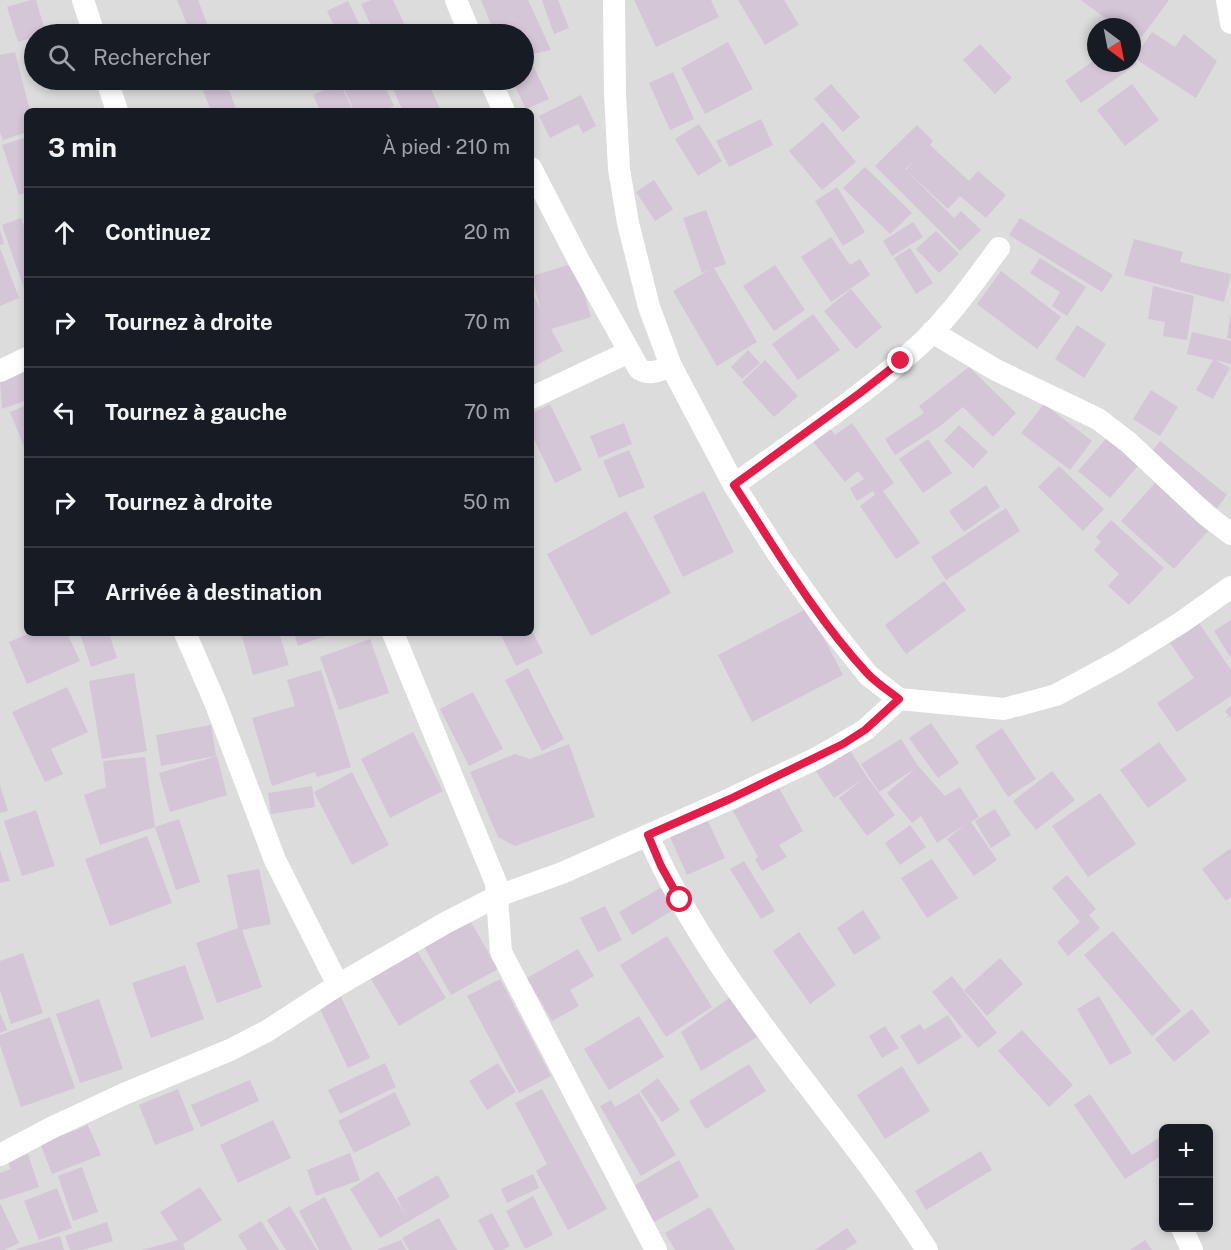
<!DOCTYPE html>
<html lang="fr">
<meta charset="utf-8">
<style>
body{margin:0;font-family:"Public Sans",sans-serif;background:#20242c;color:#f1f3f6}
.controls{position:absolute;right:18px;bottom:18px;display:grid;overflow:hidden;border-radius:9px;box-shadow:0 3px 9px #0003}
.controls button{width:54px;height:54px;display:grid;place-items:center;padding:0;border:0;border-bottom:2px solid #363941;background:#171b24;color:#f1f3f6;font:30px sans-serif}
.compass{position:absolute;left:1087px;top:18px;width:54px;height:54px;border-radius:50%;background:#171b24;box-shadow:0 3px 9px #0003;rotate:148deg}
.stop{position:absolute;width:18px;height:18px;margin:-14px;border:4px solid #e11d48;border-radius:50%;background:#fff}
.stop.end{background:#e11d48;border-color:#fff;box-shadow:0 2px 6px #0008}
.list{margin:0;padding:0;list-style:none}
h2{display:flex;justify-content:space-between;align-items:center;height:78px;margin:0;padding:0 24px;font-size:26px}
h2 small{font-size:20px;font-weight:400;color:#9ea1a6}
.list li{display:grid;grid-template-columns:39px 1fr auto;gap:18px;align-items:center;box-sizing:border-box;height:90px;padding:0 24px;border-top:2px solid #363941}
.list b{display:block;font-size:22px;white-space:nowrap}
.list em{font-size:20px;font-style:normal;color:#9ea1a6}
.icon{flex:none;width:33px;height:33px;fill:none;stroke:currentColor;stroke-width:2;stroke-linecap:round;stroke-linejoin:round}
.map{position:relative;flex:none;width:1231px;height:1250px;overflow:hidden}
.search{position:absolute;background:#171b24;box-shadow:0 3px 9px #0003;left:24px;top:24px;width:510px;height:66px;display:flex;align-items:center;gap:15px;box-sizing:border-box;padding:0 21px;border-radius:33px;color:#9ea1a6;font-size:22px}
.panel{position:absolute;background:#171b24;box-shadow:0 3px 9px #0003;left:24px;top:108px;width:510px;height:528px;border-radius:9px}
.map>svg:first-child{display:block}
.residential{fill:#dcdcdd;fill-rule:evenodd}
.building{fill:#d4c5d7}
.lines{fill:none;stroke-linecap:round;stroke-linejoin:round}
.street{stroke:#fff;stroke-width:22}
.route{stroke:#e11d48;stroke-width:8}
</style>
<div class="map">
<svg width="1231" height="1250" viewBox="0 0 1231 1250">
<rect width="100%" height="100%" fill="#f0e5f0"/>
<path class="residential" d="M0 0H1231V1250H0ZM1096 27H1132V63H1096ZM34 34H524V80H34ZM27 111H531V633H27ZM1164 1128H1208V1228H1164Z"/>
<path class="building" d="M31 0H36L46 34H34V37L18 42 7 7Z
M177 0H198L211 34H191Z
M371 0H393L409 34H375L361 4Z
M481 0H528L551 50 528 55 549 99 526 109 512 80H524V34H495Z
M542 0H558L569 28 554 34Z
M634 0H711L719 17 656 47Z
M738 0H784L799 25 765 45Z
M1081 0H1169L1138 42 1132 38V27H1117Z
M348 1 364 34H338L327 11Z
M1152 32 1175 47 1184 34 1217 61 1196 98 1134 58Z
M728 42 753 89 705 114 681 68Z
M980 44 1012 78 995 94 963 60Z
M15 52 30 111H27V132L3 140 0 132V55Z
M1132 57 1137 64 1081 103 1065 81 1096 59V63H1132Z
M673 72 694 119 670 130 649 83Z
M199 80H225L237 111H211Z
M352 80H382L394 106 383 111H354L342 84Z
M389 80H427L441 111H403Z
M340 83 353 111H320L313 95Z
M831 84 860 117 843 132 814 99Z
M1132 84 1159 120 1125 146 1097 110Z
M581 95 596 126 583 133 578 124 550 138 539 116Z
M761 119 773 145 729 167 716 141Z
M823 122 856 162 822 190 789 151Z
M699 124 722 161 698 176 675 139Z
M917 125 933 141 930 145 969 181 978 171 1006 195 986 218 960 196 948 209 906 170 913 162 905 169 954 218 961 211 981 230 960 251 875 166Z
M27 137V192L19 195 2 145Z
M865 167 912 213 890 234 843 188Z
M654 180 673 209 655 221 636 192Z
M837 187 865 232 843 246 815 201Z
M706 210 726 264 714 268 757 342 717 366 673 291 711 269 702 273 683 218Z
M21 218 27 235V297L2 225Z
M1020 218 1113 275 1102 292 1009 235Z
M913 222 923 237 892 256 883 241Z
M0 230 4 244 0 245Z
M936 231 959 254 939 273 916 249Z
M831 237 850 265 860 259 870 275 831 302 801 257Z
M1134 239 1183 252 1180 262 1231 274 1224 302 1124 275Z
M0 248 19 298 0 306Z
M910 248 933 283 916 294 894 258Z
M1040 258 1086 287 1067 316 1052 306 1060 292 1030 273Z
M575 263 591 317 551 329 563 351 531 368V291L541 310 532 276Z
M775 265 805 310 774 331 743 286Z
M1001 271 1061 317 1037 349 977 304Z
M1153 286 1194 296 1187 340 1163 336 1165 322 1148 319Z
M851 289 882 327 856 349 824 311Z
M813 314 840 350 798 380 772 344Z
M1230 317H1231V339L1227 338Z
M1077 325 1106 344 1084 378 1055 359Z
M1192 332 1231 341V364L1215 360 1230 368 1213 399 1196 390 1213 360 1187 354Z
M748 350 760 363 742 379 731 367Z
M765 360 798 396 774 417 742 382Z
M969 367 1016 413 993 437 963 407 939 427 895 455 885 439 924 413 919 406Z
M27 370V400L2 409 0 379Z
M1151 390 1178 407 1160 436 1133 419Z
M550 404 582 470 555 483 531 433V414Z
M1044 404 1092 441 1070 470 1021 433Z
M27 405V454L10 412Z
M624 423 632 444 599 458 590 436Z
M852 423 894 483 883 491 920 543 896 559 860 506 875 495 873 491 857 501 850 488 864 479 858 471 845 482 810 438 827 425 835 435Z
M959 425 988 452 973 468 944 441Z
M1111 433 1143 460 1110 498 1078 471Z
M928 439 952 473 923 493 899 459Z
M1160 441 1227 495 1217 508 1149 455Z
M629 450 645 487 619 498 603 461Z
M1059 466 1104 509 1083 531 1038 487Z
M1155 483 1208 531 1174 569 1121 521Z
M986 485 1000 507 964 532 949 511Z
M704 491 734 552 683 577 653 516Z
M1006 508 1020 531 946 580 931 557Z
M626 511 671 593 591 636 547 554Z
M1111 520 1164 568 1129 605 1108 586 1119 574 1094 550 1101 542 1096 537Z
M944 581 966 610 906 654 885 625Z
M808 608 843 675 752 722 718 655Z
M1231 620V658L1214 631Z
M1199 623 1231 670V696L1177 732 1157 703 1194 678 1170 643Z
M531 628 543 653 516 666 500 633H531Z
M30 633H67L80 661 27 684 9 642Z
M80 633H109L117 658 91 667Z
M241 633H279L289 665 253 675Z
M294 633H333L298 646Z
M370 639 389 693 339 710 320 657Z
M528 668 564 739 542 751 505 680Z
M321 670 351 767 317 777 315 772 272 786 252 718 295 706 287 680Z
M134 673 147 751 102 759 89 681Z
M67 687 88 732 51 749 63 774 45 782 12 712Z
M473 692 503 749 469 766 440 709Z
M1231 706V719L1225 711Z
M931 723 959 763 938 778 909 738Z
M211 725 216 756 161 766 156 735Z
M1002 728 1036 779 1008 797 975 746Z
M413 732 443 791 390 818 361 759Z
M901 739 918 766 945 796 960 787 979 817 971 822 997 860 974 876 947 839 966 824 937 843 921 816 912 823 887 793 916 768 879 792 861 764Z
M1159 742 1187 780 1148 808 1120 770Z
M569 744 595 817 515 846 498 837 470 772 515 754 530 759Z
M849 749 867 777 895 815 867 836 839 798 862 780 834 798 815 770Z
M217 756 227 795 170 812 159 773Z
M145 757 155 827 179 819 200 882 176 890 155 827 100 845 84 795 106 787 103 761Z
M1052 771 1075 800 1036 830 1013 801Z
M352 772 389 845 352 865 314 792Z
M0 785 8 811 0 813Z
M312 786 315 807 271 814 268 793Z
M778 786 803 831 779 845 787 857 762 871 755 859 758 857 733 811Z
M1100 793 1136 844 1088 877 1052 826Z
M995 809 1011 835 991 848 975 821Z
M36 810 55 866 22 876 4 821Z
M707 819 725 858 687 875 670 837Z
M910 825 926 847 900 865 885 843Z
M147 836 172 903 110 926 85 859Z
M1231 848V897L1226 901 1202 869Z
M0 850 10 881 0 883Z
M932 859 958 898 927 918 901 878Z
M744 861 775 911 761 919 730 869Z
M259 869 271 924 242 930 262 987 217 1003 196 943 238 928 227 875Z
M1067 875 1096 909 1089 915 1100 928 1068 956 1057 942 1080 922 1052 888Z
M662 887 675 909 632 935 619 912Z
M605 906 622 940 598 952 580 918Z
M863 910 881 938 854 955 837 928Z
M468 917 498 969 451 995 422 943Z
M1113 931 1181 1011 1152 1036 1084 955Z
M799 932 836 985 810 1004 773 951Z
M667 936 712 1007 666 1037 620 965Z
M578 949 594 976 570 990 579 1006 552 1021 527 978Z
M417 951 446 998 399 1026 371 979Z
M23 953 43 1013 11 1024 0 990V961Z
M1000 958 1023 984 987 1016 964 990Z
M185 965 204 1019 151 1038 132 983Z
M952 976 997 1033 978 1048 932 992Z
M500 979 551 1076 519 1093 467 996Z
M732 996 757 1037 701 1071 681 1032Z
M1099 996 1132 1053 1110 1065 1077 1009Z
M341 997 370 1058 348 1068 319 1007Z
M99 999 123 1069 80 1083 56 1014Z
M1192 1009 1210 1032 1174 1062 1155 1039Z
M0 1013 7 1030 0 1033Z
M948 1015 962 1037 918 1065 900 1036 920 1024 924 1030Z
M639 1016 664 1057 609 1090 584 1049Z
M50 1017 75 1088 21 1107 0 1045V1035Z
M885 1026 899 1048 882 1058 869 1036Z
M1022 1030 1073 1085 1049 1107 998 1051Z
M385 1063 396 1087 340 1114 328 1090Z
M498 1063 516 1092 487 1110 469 1081Z
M749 1064 766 1091 706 1129 689 1101Z
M902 1066 930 1111 885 1139 857 1095Z
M658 1078 680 1110 662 1122 640 1091Z
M250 1080 259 1101 201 1127 191 1105Z
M178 1089 194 1130 155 1145 139 1105Z
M542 1089 607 1209 568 1230 536 1171 547 1164 515 1103Z
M395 1092 411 1125 354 1153 338 1121Z
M639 1093 676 1155 641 1176 600 1106 611 1100 615 1107Z
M1090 1094 1132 1155 1162 1136 1164 1154 1125 1179 1074 1105Z
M273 1120 291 1158 238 1183 220 1145Z
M88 1125 101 1155 52 1174 37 1135H63Z
M981 1151 992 1170 926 1210 915 1191Z
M350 1153 360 1180 316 1196 307 1170Z
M28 1154 39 1187 0 1200V1173L11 1169 8 1161Z
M679 1160 699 1197 654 1222 633 1186Z
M82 1167 98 1212 73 1221 58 1176Z
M378 1171 405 1214 397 1198 438 1175 450 1197 380 1238 350 1189Z
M533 1174 539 1188 507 1203 501 1189Z
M200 1187 222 1220 183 1244 185 1250H142L178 1240 160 1212Z
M57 1188 72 1228 39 1240 24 1201Z
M533 1196 553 1235 525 1249 506 1211Z
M325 1197 352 1250H319L299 1211Z
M0 1203 19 1243 4 1250H0Z
M290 1206 317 1250H286L267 1220Z
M710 1207 735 1250H675L665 1233Z
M492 1213 510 1246 503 1250H494L478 1220Z
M439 1218 457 1250H409L402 1238Z
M261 1221 279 1250H247L238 1235Z
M107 1222 113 1241 82 1250H70L65 1236Z
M847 1228 857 1242 845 1250H815Z
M60 1236 64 1250H16V1249Z
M401 1240 406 1250H376Z
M1145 1240 1152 1250H1130Z"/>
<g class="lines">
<path class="street" d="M83 0 94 34
M456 0 470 34
M614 0 615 94 619 169 628 223 649 307 671 366 734 485 780 557 829 626 868 675 899 699 1004 709 1056 695 1119 661 1182 622 1231 587
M1227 0 1231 23
M107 80 117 111
M490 80 504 111
M531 168 579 261 639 369C650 376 660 370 671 366
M932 332 996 370 1098 419 1128 442 1206 515 1231 534
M0 371 27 358
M531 398 629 352
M734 485C795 441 858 399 914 350 948 320 973 283 999 248
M185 633 215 702 275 860 338 985
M393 633 496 883 501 952 656 1250
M648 835C714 989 838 1109 927 1250
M0 1155 51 1128 124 1094 230 1050 267 1031 338 985 447 922 498 896 562 873 730 799 817 758 865 730 899 699
M1182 1228 1192 1250"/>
</g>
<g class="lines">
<path class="route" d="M680 900 661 866 648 835 730 799 843 744 865 730 899 699C889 691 876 683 867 673 816 618 775 548 734 485L860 393 901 361"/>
</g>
</svg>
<div class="controls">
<button>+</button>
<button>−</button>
</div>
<svg class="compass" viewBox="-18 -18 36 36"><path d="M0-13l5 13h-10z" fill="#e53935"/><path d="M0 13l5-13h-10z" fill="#9ea1a6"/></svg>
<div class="stop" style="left:680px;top:900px"></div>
<div class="stop end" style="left:901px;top:361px"></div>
<div class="search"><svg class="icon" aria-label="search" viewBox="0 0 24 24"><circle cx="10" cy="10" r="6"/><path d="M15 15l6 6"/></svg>Rechercher</div>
<section class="panel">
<h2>3 min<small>À pied · 210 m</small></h2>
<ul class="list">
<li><svg class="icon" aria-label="ahead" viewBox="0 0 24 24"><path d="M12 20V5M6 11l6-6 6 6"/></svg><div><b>Continuez</b></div><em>20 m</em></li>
<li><svg class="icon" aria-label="right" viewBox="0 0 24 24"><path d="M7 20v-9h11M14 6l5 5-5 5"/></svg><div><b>Tournez à droite</b></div><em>70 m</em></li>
<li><svg class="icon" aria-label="left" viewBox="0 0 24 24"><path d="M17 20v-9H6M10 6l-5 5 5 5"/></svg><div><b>Tournez à gauche</b></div><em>70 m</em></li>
<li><svg class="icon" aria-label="right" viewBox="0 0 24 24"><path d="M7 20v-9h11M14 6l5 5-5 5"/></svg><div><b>Tournez à droite</b></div><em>50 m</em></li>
<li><svg class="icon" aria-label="arrive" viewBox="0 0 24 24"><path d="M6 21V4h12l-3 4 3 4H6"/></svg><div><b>Arrivée à destination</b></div></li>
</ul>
</section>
</div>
